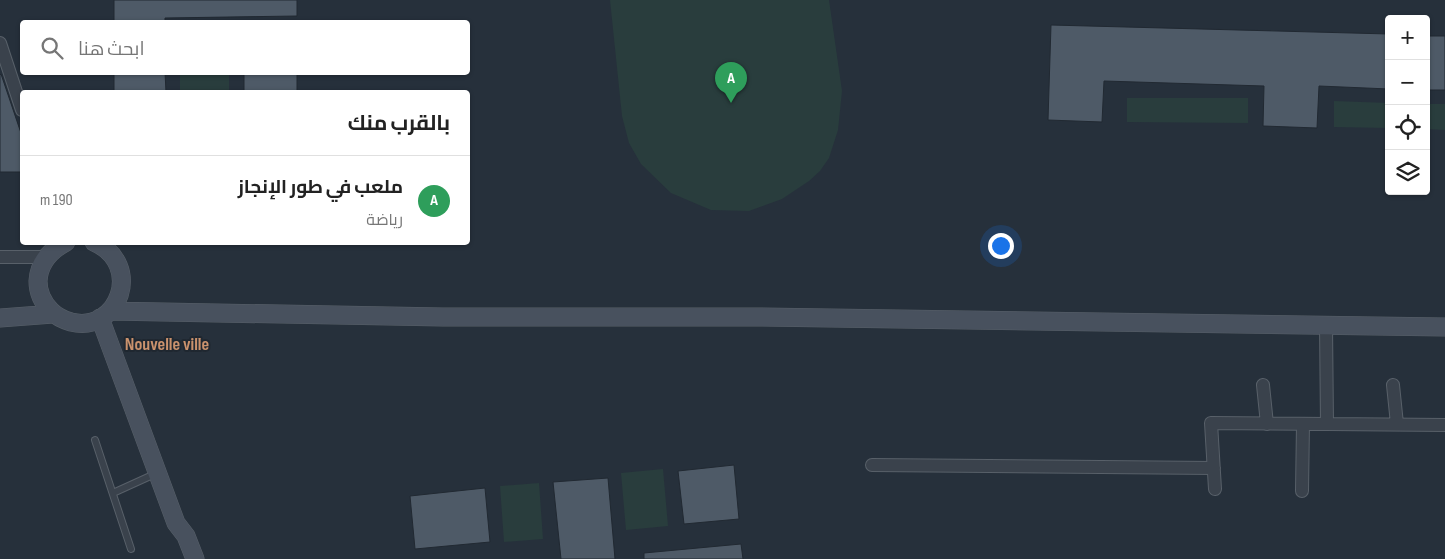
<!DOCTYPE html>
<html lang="ar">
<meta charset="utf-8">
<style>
body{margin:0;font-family:"Sofia Sans Condensed",Cairo,sans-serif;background:#f6f6f6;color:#222;direction:rtl}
.controls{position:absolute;right:15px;top:15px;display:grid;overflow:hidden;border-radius:5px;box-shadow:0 1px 4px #0004}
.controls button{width:45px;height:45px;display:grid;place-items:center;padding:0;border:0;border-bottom:1px solid #e0e0e0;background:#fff;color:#222;font:25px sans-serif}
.you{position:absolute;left:1000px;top:245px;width:18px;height:18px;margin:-12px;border:4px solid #fff;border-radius:50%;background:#1a73e8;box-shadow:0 0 0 8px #1a73e833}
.badge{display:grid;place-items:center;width:32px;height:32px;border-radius:50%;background:#db2777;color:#fff;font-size:16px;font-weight:700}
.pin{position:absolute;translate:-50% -41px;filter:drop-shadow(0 1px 2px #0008)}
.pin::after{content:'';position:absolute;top:26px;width:18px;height:15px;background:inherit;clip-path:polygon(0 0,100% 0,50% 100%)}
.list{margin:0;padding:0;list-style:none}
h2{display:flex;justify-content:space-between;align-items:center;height:65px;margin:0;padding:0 20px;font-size:21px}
h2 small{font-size:16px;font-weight:400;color:#767676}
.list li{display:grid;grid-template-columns:32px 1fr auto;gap:15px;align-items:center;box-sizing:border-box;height:90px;padding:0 20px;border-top:1px solid #e0e0e0}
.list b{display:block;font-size:19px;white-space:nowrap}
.list p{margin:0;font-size:16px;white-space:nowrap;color:#767676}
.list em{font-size:16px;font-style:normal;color:#767676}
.icon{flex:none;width:28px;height:28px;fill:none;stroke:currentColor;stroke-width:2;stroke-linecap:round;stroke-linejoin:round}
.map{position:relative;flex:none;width:1445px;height:559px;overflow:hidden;direction:ltr}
.search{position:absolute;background:#fff;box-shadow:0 1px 4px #0004;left:20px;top:20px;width:450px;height:55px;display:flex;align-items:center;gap:12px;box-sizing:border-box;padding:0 18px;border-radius:5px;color:#767676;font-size:19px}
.panel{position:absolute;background:#fff;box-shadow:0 1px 4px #0004;left:20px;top:90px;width:450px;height:155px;border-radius:5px;direction:rtl}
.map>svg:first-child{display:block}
.green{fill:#293d3d}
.building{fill:#4e5a67;stroke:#212932}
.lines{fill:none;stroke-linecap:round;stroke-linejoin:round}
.lane-casing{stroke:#586069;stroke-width:8}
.street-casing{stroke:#586069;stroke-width:14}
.secondary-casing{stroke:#586069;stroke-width:19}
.lane{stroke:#3a424c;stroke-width:6}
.street{stroke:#3a424c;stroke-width:12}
.secondary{stroke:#48515e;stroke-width:18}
.labels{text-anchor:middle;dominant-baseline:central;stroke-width:4;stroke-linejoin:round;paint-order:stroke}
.quarter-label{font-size:18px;font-weight:bold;fill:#ca926d;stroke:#1f2730}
</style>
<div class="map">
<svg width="1445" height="559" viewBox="0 0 1445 559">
<rect width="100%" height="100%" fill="#26303b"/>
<path class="green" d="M610 0H829L842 91 838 130 829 158 820 171 809 181 782 199 749 211 711 210 671 193 641 164 629 143 622 116Z
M180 73H229V92H180Z
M1127 98H1248V123L1127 122Z
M1334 101 1389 103V128L1334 127Z
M1426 104H1445V130L1426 129Z
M663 469 668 526 626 530 621 473Z
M539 483 543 539 504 542 500 486Z"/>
<path class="building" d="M114 0H297V16L165 18V22H114Z
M1051 25 1389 34V89L1319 86 1317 128 1263 126 1264 86 1104 81 1102 122 1048 120Z
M1426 36H1445V90H1426Z
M114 72H165L166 92H114Z
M244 72H297V92H244Z
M1 74 22 136V172H0V75Z
M734 465 739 519 684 524 678 471Z
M608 478 615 559H561L553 482Z
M485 488 490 542 415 549 410 496Z
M741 544 743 559H644V553Z"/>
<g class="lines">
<defs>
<path id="lane" d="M95 440 131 549
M113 493 157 473"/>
<path id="street" d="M0 43 22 110
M0 257H46
M1326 325 1327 424
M1263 385 1267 424
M1393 385 1397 424
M872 465 1214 468
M1215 489 1211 423 1445 425
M1302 491 1303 424"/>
<path id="secondary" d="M66 242C51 250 39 262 38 281 38 292 43 303 51 311 57 317 64 320 71 322 119 334 144 264 94 242
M110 311 443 317H757L1445 327
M0 318 53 314
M100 318 176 523 186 536 195 559"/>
</defs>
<use href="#lane" class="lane-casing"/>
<use href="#street" class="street-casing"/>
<use href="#secondary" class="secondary-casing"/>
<use href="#lane" class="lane"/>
<use href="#street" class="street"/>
<use href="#secondary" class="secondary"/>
</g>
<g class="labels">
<g class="quarter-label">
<text x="167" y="344">Nouvelle ville</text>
</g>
</g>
</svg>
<div class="controls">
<button>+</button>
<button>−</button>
<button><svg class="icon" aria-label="locate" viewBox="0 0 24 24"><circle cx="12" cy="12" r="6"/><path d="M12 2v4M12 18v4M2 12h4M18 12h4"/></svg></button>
<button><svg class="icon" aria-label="layers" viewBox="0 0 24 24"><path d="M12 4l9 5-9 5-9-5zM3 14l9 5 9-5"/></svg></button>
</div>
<div class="you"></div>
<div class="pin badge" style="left:731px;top:103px;background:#2e9e5b">A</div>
<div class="search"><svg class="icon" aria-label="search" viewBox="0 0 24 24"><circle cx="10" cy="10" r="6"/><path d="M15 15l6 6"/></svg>ابحث هنا</div>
<section class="panel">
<h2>بالقرب منك<small></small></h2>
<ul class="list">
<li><span class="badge" style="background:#2e9e5b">A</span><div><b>ملعب في طور الإنجاز</b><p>رياضة</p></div><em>190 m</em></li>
</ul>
</section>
</div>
